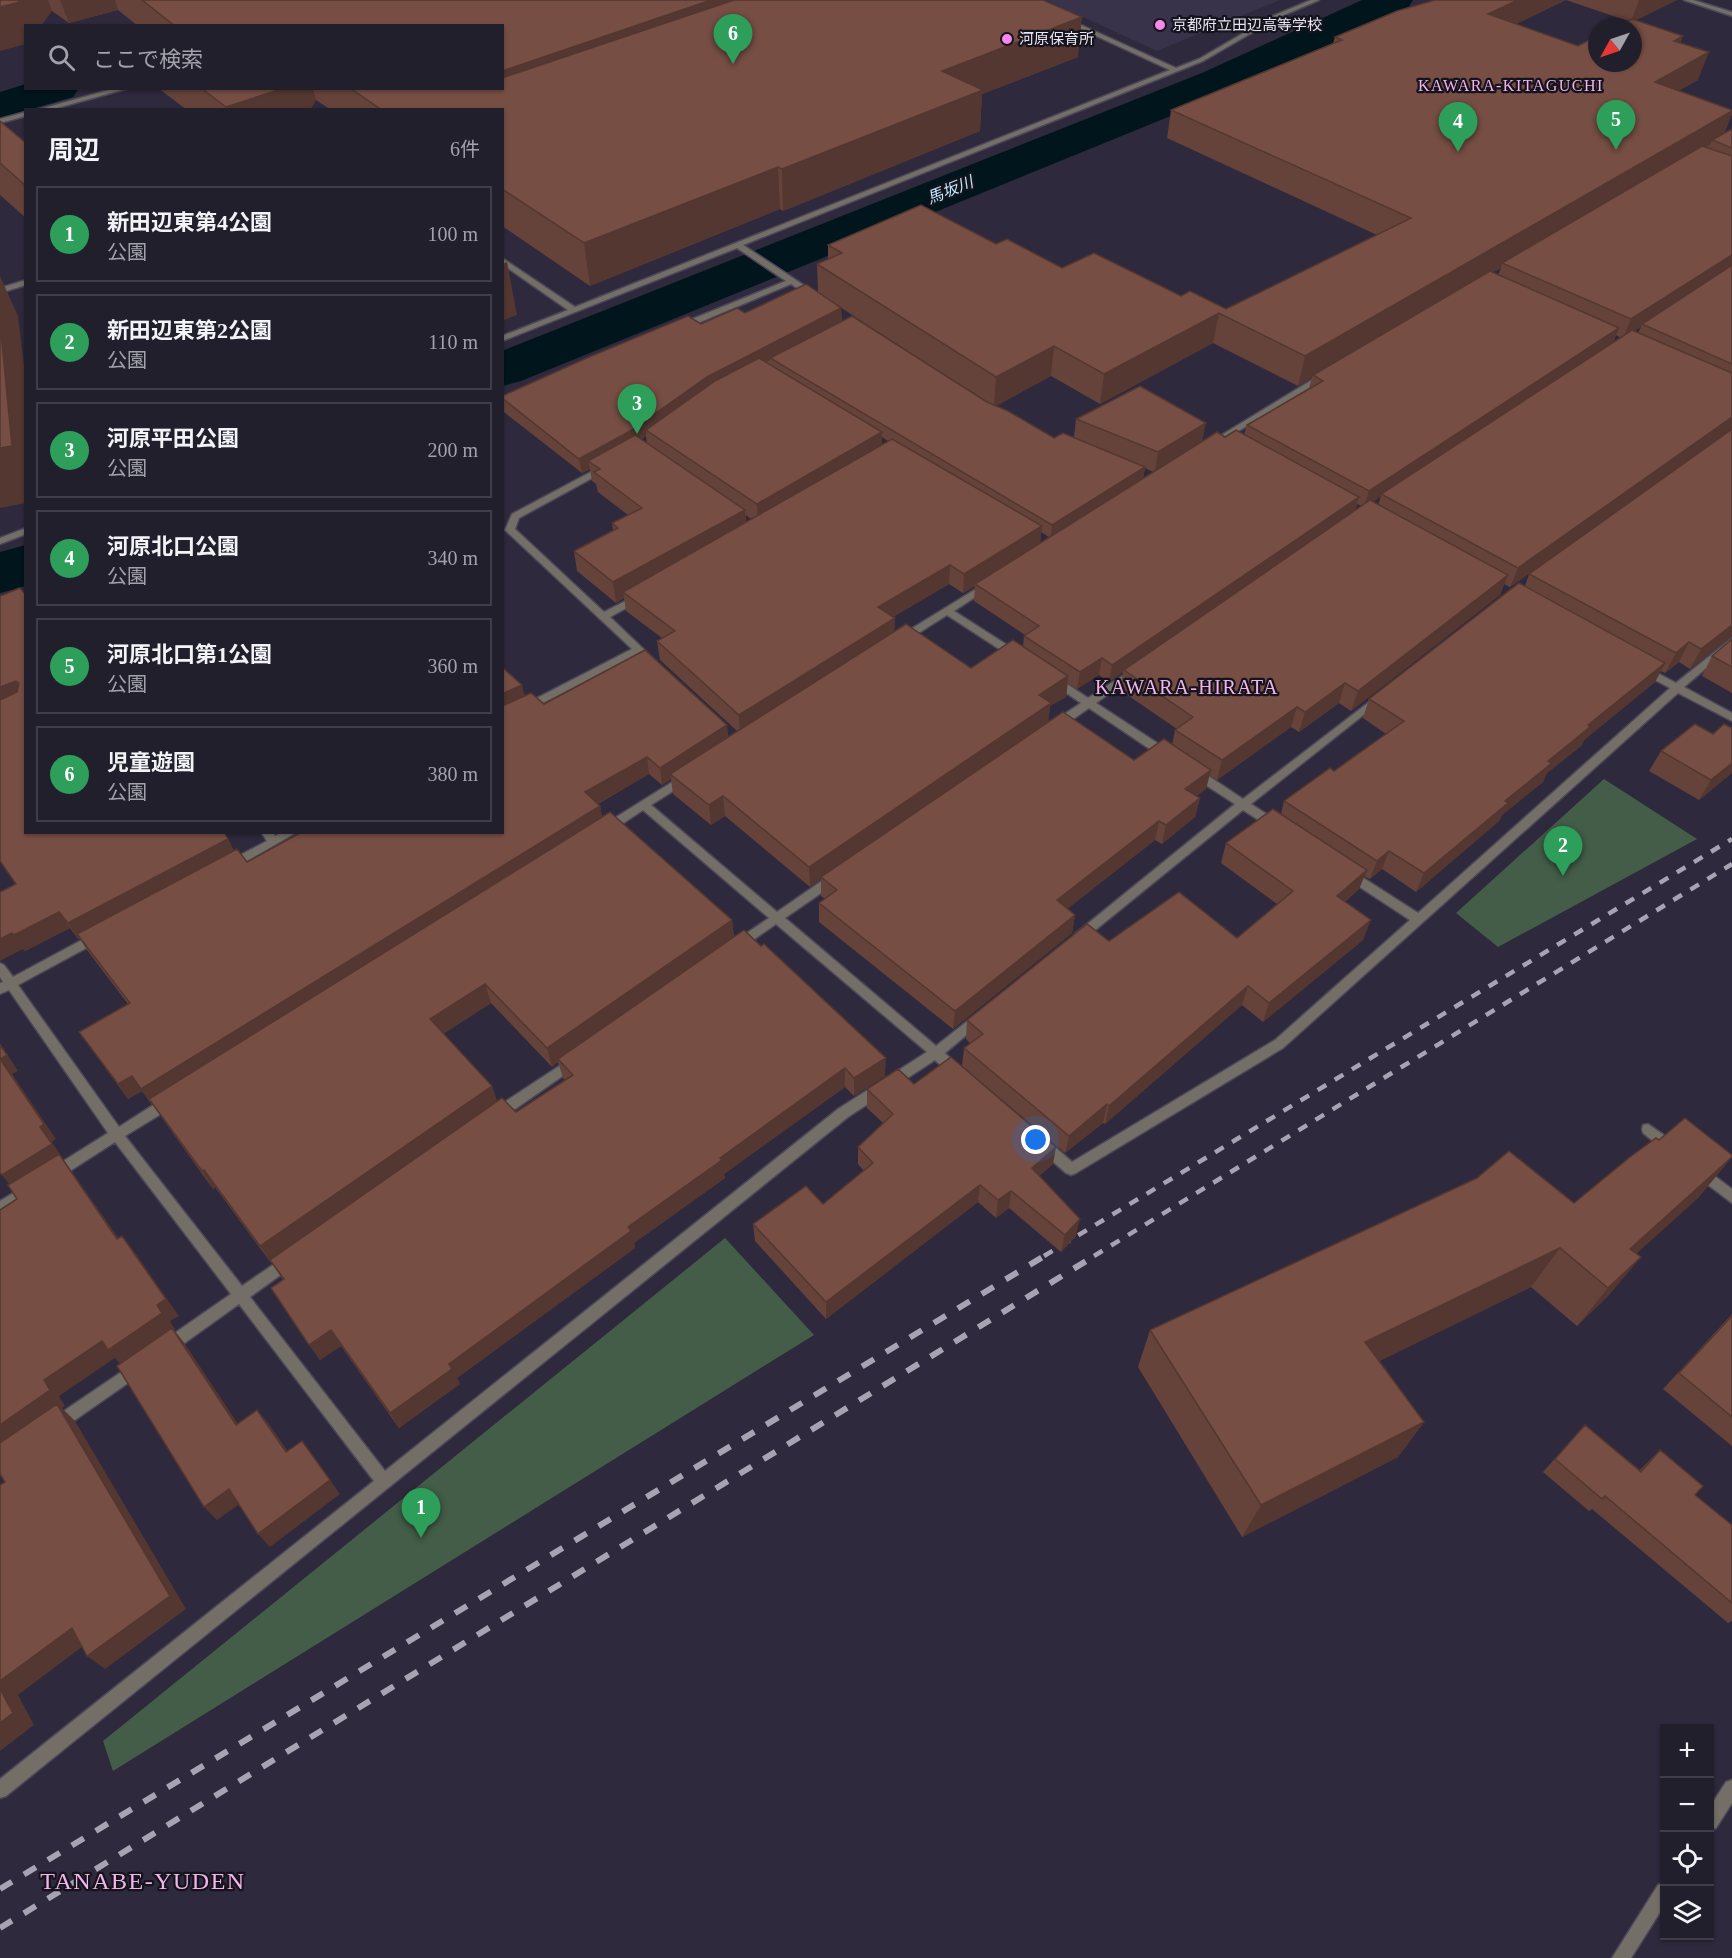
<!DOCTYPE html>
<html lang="ja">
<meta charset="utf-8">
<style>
body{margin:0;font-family:"Times New Roman","Noto Sans JP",serif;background:#2e2c39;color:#f1f3f6}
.controls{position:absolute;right:18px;bottom:18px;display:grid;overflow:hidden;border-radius:0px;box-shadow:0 2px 4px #0004}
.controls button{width:54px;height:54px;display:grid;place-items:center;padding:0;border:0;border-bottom:2px solid #3f3d49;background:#221f2d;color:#f1f3f6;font:30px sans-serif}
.compass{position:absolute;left:1588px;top:18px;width:54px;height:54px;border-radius:50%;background:#221f2d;box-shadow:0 2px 4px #0004;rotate:230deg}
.you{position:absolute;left:1036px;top:1140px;width:21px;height:21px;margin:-15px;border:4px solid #fff;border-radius:50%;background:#1a73e8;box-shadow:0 0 0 9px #1a73e833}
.badge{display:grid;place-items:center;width:39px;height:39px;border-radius:50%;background:#b45309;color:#fff;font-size:20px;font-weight:700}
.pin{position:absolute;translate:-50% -50px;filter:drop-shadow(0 2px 3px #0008)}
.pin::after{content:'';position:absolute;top:32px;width:21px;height:18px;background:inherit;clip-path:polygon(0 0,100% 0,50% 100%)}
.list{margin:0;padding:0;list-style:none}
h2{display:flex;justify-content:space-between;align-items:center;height:78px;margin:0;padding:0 24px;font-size:26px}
h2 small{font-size:20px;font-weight:400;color:#a2a2aa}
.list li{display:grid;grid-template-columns:39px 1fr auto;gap:18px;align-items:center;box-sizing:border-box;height:96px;margin:0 12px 12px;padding:0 12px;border:2px solid #3f3d49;border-radius:0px}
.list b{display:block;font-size:22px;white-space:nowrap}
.list p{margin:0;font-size:20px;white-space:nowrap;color:#a2a2aa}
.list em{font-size:20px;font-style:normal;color:#a2a2aa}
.icon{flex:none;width:33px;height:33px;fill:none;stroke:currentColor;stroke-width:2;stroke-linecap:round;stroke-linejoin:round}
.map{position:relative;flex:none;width:1732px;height:1958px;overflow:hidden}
.search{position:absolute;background:#221f2d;box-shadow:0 2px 4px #0004;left:24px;top:24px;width:480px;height:66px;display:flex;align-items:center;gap:15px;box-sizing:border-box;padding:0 21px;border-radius:0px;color:#a2a2aa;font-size:22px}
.panel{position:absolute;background:#221f2d;box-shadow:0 2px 4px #0004;left:24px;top:108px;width:480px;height:726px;border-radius:0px}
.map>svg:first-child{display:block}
.built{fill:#38324b}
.green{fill:#435d48}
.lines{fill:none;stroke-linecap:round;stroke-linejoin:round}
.river{fill:#00151c;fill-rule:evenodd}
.minor-casing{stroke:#4c4759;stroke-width:3}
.minor{fill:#746f66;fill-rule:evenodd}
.rail-far1{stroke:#a7a3b2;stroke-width:4.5;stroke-dasharray:10 10;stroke-linecap:butt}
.rail{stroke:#a7a3b2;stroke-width:6;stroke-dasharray:14 14;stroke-linecap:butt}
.wall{fill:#65433a;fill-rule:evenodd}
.shaded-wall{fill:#533730}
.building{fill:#764e44;stroke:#533730;stroke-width:1.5}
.poi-dot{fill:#f688ed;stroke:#15131c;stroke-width:2}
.labels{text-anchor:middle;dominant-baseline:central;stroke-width:4.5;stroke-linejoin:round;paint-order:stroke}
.far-poi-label{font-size:15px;fill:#e7e4f1;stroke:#15131c;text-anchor:start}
.far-neighbourhood-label{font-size:16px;letter-spacing:1.5px;fill:#f2b4eb;stroke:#15131c}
.far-water-label{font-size:16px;font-style:italic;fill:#bbe9f9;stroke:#15131c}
.neighbourhood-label{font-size:20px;letter-spacing:1.5px;fill:#f2b4eb;stroke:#15131c}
.near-neighbourhood-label{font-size:24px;letter-spacing:1.5px;fill:#f2b4eb;stroke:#15131c}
</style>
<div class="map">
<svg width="1732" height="1958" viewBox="0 0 1732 1958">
<rect width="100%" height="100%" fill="#2e293c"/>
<path class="built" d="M1046 0H1280L1157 51Z"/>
<path class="green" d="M1604 779 1697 839 1498 947 1456 913Z
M725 1238 814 1335 113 1771 103 1741Z"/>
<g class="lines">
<path class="river" d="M1362 0H1413L1408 8 1232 91 521 381 502 386V351L1202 73Z
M26 84V88H79L73 97 0 118V92Z
M26 545V586L0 593V552Z"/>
<defs>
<path id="minor" d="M1311 0H1319L1277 18 1203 61 743 245 817 294V298H811L791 284 686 328H680V324L786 281 737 248 502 341V336L568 310 502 264V258L575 307 1170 70 1066 22V20H1070L1176 68 1199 59 1273 16Z
M1684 0H1693L1732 12V16Z
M116 88H129L50 110H37Z
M26 112V116L0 123V119Z
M26 280V285L0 293V288Z
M1320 375 1327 377 1214 446 1207 444Z
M604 465 608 468 607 470 519 518 515 529 604 612 635 596H641V600L610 617 657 662 656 664H648L638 654 502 724V716L632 649 505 530 512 514Z
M26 528V534L0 544V538Z
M989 581 994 584 992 586 954 611 1021 654V658H1013L947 615 906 641H898V637Z
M1732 638V646L1684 687 1732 713V721L1678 693 1283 1048 1076 1173 1071 1175 1066 1173 1037 1148 1035 1144 1037 1140 1042 1138 1047 1140 1072 1162 1275 1040 1410 920 1346 878 1344 875 1346 872H1354L1418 913 1670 688 1640 672V668H1648L1676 683Z
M1135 668 1140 671 1139 673 1096 703 1171 752 1172 755 1171 758H1163L1089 708 1059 729H1051L1050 726 1051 723 1081 703 1050 682V678H1058L1088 698Z
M1377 696 1382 699 1381 701 1251 804 1279 822 1281 825 1279 828H1271L1243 810 1083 940H1075L1073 937 1075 934 1235 804 1190 775 1189 772 1190 769H1198L1243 799Z
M685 774 689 775 690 778 689 781 651 805 777 912 829 876H837L839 879 837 882 785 918 936 1046 975 1015H983L985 1018 983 1021 945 1053 962 1070 960 1074C951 1077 942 1066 935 1060L848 1117 6 1796 0 1798V1779L374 1481 239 1304 172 1352 167 1354 162 1352 160 1347 162 1342 231 1294 115 1142 59 1178 54 1180 49 1178 47 1174 49 1170 108 1133 9 990 0 994V983L3 982 0 977V963L4 965 13 977 93 934H101L103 937 101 940 18 985 119 1127 164 1098 169 1097 174 1098 175 1102 174 1106 125 1136 242 1286 283 1258 288 1256 293 1258 295 1262 293 1266 250 1297 385 1471 838 1109 927 1052 776 924 743 947H735L733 944 735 941 769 918 643 810 610 832H602L600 829 602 826Z
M261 832H273L275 836 282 832H297L235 868H227L225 865 227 862 267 841Z
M573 1057 577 1058 579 1062 577 1066 501 1119 496 1120 491 1119 490 1115 491 1111Z
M1648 1124 1678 1145 1680 1149 1678 1153 1673 1155 1668 1153 1643 1133 1642 1129 1643 1125Z
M1700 1165 1732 1189V1203L1695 1175 1693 1171 1695 1167Z
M30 1183 35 1185 37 1189 35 1193 0 1214V1201Z
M136 1362 141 1364 143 1369 141 1374 62 1429 57 1431 52 1429 50 1424 52 1419Z
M1732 1780V1803L1716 1828 1710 1830V1807L1726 1782Z
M1664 1882V1906L1631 1958H1612L1658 1885Z"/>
</defs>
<use href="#minor" class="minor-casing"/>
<use href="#minor" class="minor"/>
<path class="rail-far1" d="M1044 1256 1732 839
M1094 1256 1732 864"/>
<path class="rail" d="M0 1889 1046 1255
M0 1928 1096 1255"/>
</g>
<path class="wall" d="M0 0H1043L1078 57 982 94 980 131 783 211 780 209 590 286 502 226V110H331L316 100 310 110H187L158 88H502V26H138L118 10 69 23 52 11Z
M1435 0H1677L1636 20 1683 36 1680 43 1698 80 1678 91 1732 110V114L1724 134 1732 129V636L1690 669 1679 662 1665 673 1661 671 1655 682 1584 740 1581 746 1547 773 1543 782 1502 815 1499 821 1416 892 1382 869 1370 879 1364 876 1359 889 1345 902 1363 940 1263 1022 1242 1005 1105 1124 1103 1123 1065 1153 962 1066 964 1048 970 1043 966 1039 967 1020 1109 941 1237 938 1277 904 1221 863 1226 843 1281 814 1284 801 1334 771 1386 734 1363 718 1369 699 1525 586 1529 574 1598 525 1510 587 1504 584 1500 595 1351 711 1339 703 1299 732 1291 727 1217 780 1209 775 1206 789 1196 796 1200 798 1195 817 1162 844 1155 840 1067 909 1075 915 1072 933 953 1029 819 922V903L825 899 821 896V879L810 887 725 816 711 825 673 794 671 779 662 785 649 774 598 804 600 806 602 817 732 920 734 937 885 1076 854 1096 845 1087 724 1174 725 1178 634 1243 635 1248 457 1378 460 1384 399 1428 341 1346 320 1360 271 1288 283 1280 271 1262V1263L215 1187 213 1189 152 1104H151L142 1091 128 1099 79 1032 128 1004 87 950 80 939H78L70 928 25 951 23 949 16 884 0 861 20 588 26 832 228 839 234 851 247 862 502 832 522 685 524 696 544 704 727 725 728 737 737 731 660 660 657 641 662 638 626 611 624 598 616 603 577 571 574 551 613 530 612 523 628 515 598 492 596 484 592 481 590 469 582 473 504 412 502 405V396L701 324 745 313 818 293 817 264 828 259V245L996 244 1062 268 1181 296 1226 309 1377 235 1167 138 1171 110 1333 43 1335 37ZM1566 0 1628 21 1578 46 1516 24ZM1501 268 1498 275 1492 272ZM840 307 970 392 842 321 841 308ZM1641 327 1638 333 1634 331ZM1616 335 1621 338 1613 343ZM1213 343 1298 386 1312 378 1309 388 1247 425 1244 435 1225 437 1202 441 1076 419 1074 437 1054 438 996 406 1051 376 1100 404ZM646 436 647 444 641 440ZM882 437 888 441 882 445ZM1145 468 1153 472 1143 478ZM1381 496 1378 505 1373 502ZM1357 504 1362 506 1355 511ZM746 515 751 519 746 522ZM1041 532 1049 537 1040 543ZM949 584 963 593 975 586 974 601 1025 635 1024 636 1023 647 971 668 894 631 895 618 893 617ZM1123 672 1120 690 1177 729 1175 730 1172 745 1134 760 1048 722 1050 706 1066 697 1068 683 1077 689 1099 675 1109 682ZM491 1003 552 1067 558 1062 563 1078 565 1080 516 1112 497 1102 492 1086 443 1034Z
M0 121 26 143V218L0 195Z
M1732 639V693L1702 676 1712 656Z
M1732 728V773L1699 800 1649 771 1661 751Z
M914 1084 1053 1164 1039 1176 1076 1236 1061 1252 1009 1208 996 1218 978 1202 826 1319 755 1241 753 1224 823 1204 864 1171 858 1164V1147L883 1123 867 1108V1089Z
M1659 1140 1732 1157 1698 1198 1636 1253 1641 1257 1608 1296 1577 1326 1531 1287 1379 1361 1424 1422 1398 1457 1242 1537 1138 1367 1150 1330 1574 1203Z
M1732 1314V1446L1663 1389Z
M1585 1425 1640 1470 1660 1450 1695 1495 1732 1525V1621L1728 1623 1592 1509 1589 1511 1543 1472Z"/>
<path class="shaded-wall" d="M0 0H48L52 11 41 26H26V44L0 51Z
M60 0H115L118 10 69 23Z
M711 0H825L502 88V71Z
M1518 0H1566L1480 41 1488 14Z
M1639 0H1677L1631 22Z
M1082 17 1078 57 982 94 980 131 783 211 782 169 942 71Z
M1683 36 1673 63 1674 41Z
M1709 52 1698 80 1644 110 1655 82Z
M284 88H313L316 100 310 110H227L226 107Z
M1732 111V114L1722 138 1712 140 1710 145 1506 264 1502 263 1501 268 1315 376 1313 375 1312 378 1298 386 1305 356Z
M778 167 780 209 590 286 584 243Z
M1732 255V269L1642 324 1641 327 1623 338 1631 319Z
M507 262 517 315 502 321V264Z
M0 276 18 316 26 382V503L0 508Z
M841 308 842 323 770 358V360L708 392 646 430V436L634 445 588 461 590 469 582 473 579 459 707 377Z
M1219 313 1213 343 1100 404 1104 374Z
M1619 328 1612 344 1381 494V496L1364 507 1369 491Z
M1054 346 1051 376 994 407 996 377Z
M1732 417V430L1510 587 1518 568Z
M1206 423 1202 443 1155 472 1158 452Z
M882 432V451L758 523 757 504Z
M1145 467 1143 479 1051 538 1052 525Z
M1359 497 1354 514 1124 670 1123 672 1109 682 1112 665Z
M745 510 747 530 623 592 624 598 616 603 613 582Z
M1042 526 1040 545 975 584V586L963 593 964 574Z
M950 565 949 584 878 626V607Z
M1508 575 1500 595 1351 711 1358 691Z
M895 618 894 637 740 734 739 715Z
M1732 625V636L1690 669 1701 649Z
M1689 642 1679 662 1665 673 1676 653Z
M1102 658 1099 675 1077 689 1080 672Z
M1665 663 1655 682 1584 740 1581 746 1547 773 1543 782 1502 815 1499 821 1416 892 1424 873 1588 725Z
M1068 676 1066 697 1050 706 1048 724 821 877V879L810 887 809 867 1039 695Z
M16 681 25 698 0 708V687Z
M1345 683 1339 703 1299 732 1305 712Z
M522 685 526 701 502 713V694Z
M1297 707 1291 727 1217 780 1222 760Z
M727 725 728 742 670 774 671 779 662 785 660 768Z
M647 757 649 774 588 809 585 792Z
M1732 763V773L1699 800 1711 780Z
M1211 770 1206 789 1181 808 1185 789Z
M723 796 725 816 711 825 709 805Z
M1200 798 1195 817 1162 844 1166 825Z
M600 806 603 822 151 1104 141 1089Z
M1159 821 1155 840 1054 919 1057 900Z
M228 839 236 855 77 934 80 939H78L68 923Z
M1389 851 1382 869 1370 879 1377 861Z
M1367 870 1359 889 1329 916 1337 896Z
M59 912 70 928 25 951 23 949 0 961V939Z
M1075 915 1072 933 953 1029 955 1011Z
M732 920 734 939 558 1059V1062L552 1067 547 1048Z
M1371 920 1363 940 1263 1022 1269 1003Z
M485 984 491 1003 437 1038 430 1019Z
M1248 986 1242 1005 1105 1124 1109 1106Z
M0 1043 18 1071 12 1074 56 1139 52 1142 63 1159 72 1172 131 1256 14 1190 2 1175 40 1127 0 1059Z
M886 1058 885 1076 854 1096V1078Z
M845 1068V1087L724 1174 725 1178 634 1243 635 1248 457 1378 460 1384 399 1428 390 1413 449 1364 720 1158Z
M132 1076 142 1091 128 1099 118 1084Z
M492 1086 498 1104 271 1263 260 1246Z
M1107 1104 1103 1123 1065 1153 1069 1136Z
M1056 1147 1053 1164 1029 1185 1032 1168Z
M1732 1157 1698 1198 1603 1284 1630 1249Z
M204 1170 215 1187 213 1189 202 1171Z
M980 1185 978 1202 826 1319V1302Z
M1011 1191 1009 1208 996 1218 998 1200Z
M1080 1219 1076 1236 1061 1252 1065 1235Z
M122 1236 135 1253 179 1316 170 1321 175 1329 174 1330 185 1344 248 1439 122 1366 115 1358 59 1396 65 1406 62 1408 75 1421 186 1609 105 1669 87 1656 0 1452V1425L44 1380 157 1305Z
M1560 1248 1531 1287 1343 1379 1365 1342Z
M1641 1257 1608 1296 1577 1326 1608 1288Z
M331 1330 341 1346 320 1360 309 1345Z
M257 1410 269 1424 298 1466 286 1452Z
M1424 1422 1398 1457 1242 1537 1261 1505Z
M302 1441 340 1494 270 1547 258 1534Z
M229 1489 241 1503 217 1520 204 1507Z
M72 1628 90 1641 18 1695 34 1725 0 1751V1681Z"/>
<path class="building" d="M0 0H17L20 2 0 7Z
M142 0H711L502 71V26H175Z
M734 0H1043L1082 17 942 71 983 90 782 169 778 167 584 243 502 189V110H382L350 88H502V78Z
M1435 0H1518L1488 14 1578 46 1597 36V63H1633V27H1616L1632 19 1683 36 1674 41 1709 52 1655 82 1732 110V111L1305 356 1219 313 1104 374 1054 346 996 377 817 264 842 253 828 245 921 205 996 244 1007 239 1062 268 1094 253 1181 296 1190 291 1226 309 1411 218 1171 110 1342 40 1335 37 1397 11Z
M201 88H284L226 107Z
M0 121 26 143V186L0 163Z
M1732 129V148L1712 140Z
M1702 146 1732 156V255L1631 319 1502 263Z
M1732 265V364L1642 324Z
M1490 271 1619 328 1369 491 1247 425 1323 381 1313 375Z
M806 284 841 308 707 377 632 430 579 459 502 398V396L589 357 688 316 701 324 737 308 745 313Z
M852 316 987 402 1008 411 1054 438 1063 433 1145 467 1052 525 770 358Z
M0 322 12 446 0 448Z
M1632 330 1732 373V417L1518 568 1381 494Z
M759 358 882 432 757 504 646 430 715 381Z
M1140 386 1206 423 1158 452 1076 419Z
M1732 429V625L1701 649 1689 642 1676 653 1529 574Z
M1236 430 1359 497 1112 665 1102 658 1080 672 1024 636 1039 626 975 584 1217 432 1225 437Z
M635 435 745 510 613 582 574 551 618 528 612 523 642 508 594 472 600 469 588 461Z
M892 439 1042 526 964 574 950 565 878 607 895 618 739 715 657 641 675 631 623 592Z
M1370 500 1508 575 1358 691 1345 683 1305 712 1297 707 1222 760 1175 730 1193 717 1124 670Z
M1519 583 1665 663 1588 725 1590 727 1548 761 1552 763 1505 801 1508 803 1424 873 1389 851 1377 861 1284 801 1330 768 1334 771 1404 721 1369 699Z
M20 588 26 595V832H224L228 839 68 923 59 912 14 935 12 933 0 939V892L16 884 0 861V700L17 692 19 683 16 681 0 687V596Z
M906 624 971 668 1013 640 1068 676 1039 695 1051 703 809 867 723 796 709 805 670 774Z
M1732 639V667L1712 656Z
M645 650 727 725 660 768 647 757 585 792 600 806 141 1089 132 1076 118 1084 79 1032 130 1003 77 934 237 849 247 862 302 832H502V706L531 693 544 704Z
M502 667 522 685 502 694Z
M1063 712 1134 760 1164 739 1211 770 1185 789 1200 798 1166 825 1159 821 1057 900 1075 915 955 1011 819 903 837 890 821 877Z
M1695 724 1713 734 1724 724 1732 728V763L1711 780 1661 751Z
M1273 809 1367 870 1337 896 1371 920 1269 1003 1248 986 1109 1106 1107 1104 1069 1136 964 1048 983 1034 967 1020 1087 924 1109 941 1179 892 1237 938 1293 891 1226 843Z
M610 812 732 920 547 1048 485 984 430 1019 492 1086 260 1246 204 1170 202 1171 149 1099Z
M744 930 761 946 764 944 886 1058 854 1078 845 1068 720 1158 722 1160 628 1227 631 1231 449 1364 452 1369 390 1413 331 1330 309 1345 271 1288 284 1279 270 1260 502 1098 516 1112 573 1075 558 1059Z
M0 1045 7 1055 0 1059 44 1124 40 1127 52 1144 2 1175 0 1173Z
M951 1057 1056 1147 1032 1168 1080 1219 1065 1235 1011 1191 998 1200 980 1185 826 1302 753 1224 806 1186 823 1204 873 1163 858 1147 893 1114 867 1089 898 1069 914 1084Z
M1685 1118 1732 1155V1157L1630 1249 1641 1257 1608 1288 1560 1248 1365 1342 1424 1422 1261 1505 1150 1330 1477 1178 1509 1151 1574 1203 1630 1157 1656 1138 1659 1140Z
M59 1154 117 1239 122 1236 166 1299 157 1305 162 1313 108 1350 102 1341 44 1380 50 1390 0 1425V1210L17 1199 8 1185Z
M1732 1316V1417L1679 1373Z
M172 1328 236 1425 257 1410 286 1452 302 1441 330 1480 258 1534 229 1489 204 1507 117 1366Z
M57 1404 170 1596 87 1656 72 1628 0 1681V1485L5 1482 0 1474V1443Z
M1585 1425 1641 1472 1660 1450 1703 1486 1695 1495 1732 1525V1603L1605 1496 1602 1499 1555 1459Z
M0 1689 13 1713 0 1723Z"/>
<g class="poi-dot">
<circle cx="1160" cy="25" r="6"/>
<circle cx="1007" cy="39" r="6"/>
</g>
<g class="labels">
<g class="far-poi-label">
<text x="1172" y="25">京都府立田辺高等学校</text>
<text x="1019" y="39">河原保育所</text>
</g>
<g class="far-neighbourhood-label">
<text x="1511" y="85">KAWARA-KITAGUCHI</text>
</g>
<g class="far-water-label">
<text transform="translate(950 190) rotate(-22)">馬坂川</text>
</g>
<g class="neighbourhood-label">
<text x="1187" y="687">KAWARA-HIRATA</text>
</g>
<g class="near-neighbourhood-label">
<text x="143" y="1881">TANABE-YUDEN</text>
</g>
</g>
</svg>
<div class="controls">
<button>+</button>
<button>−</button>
<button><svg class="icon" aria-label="locate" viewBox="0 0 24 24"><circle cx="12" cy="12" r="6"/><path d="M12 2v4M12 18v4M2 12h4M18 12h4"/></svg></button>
<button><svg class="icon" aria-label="layers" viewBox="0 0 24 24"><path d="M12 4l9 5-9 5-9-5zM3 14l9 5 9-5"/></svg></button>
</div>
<svg class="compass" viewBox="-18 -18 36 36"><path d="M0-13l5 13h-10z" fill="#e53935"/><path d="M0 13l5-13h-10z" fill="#a2a2aa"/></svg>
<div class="you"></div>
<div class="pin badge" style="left:421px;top:1538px;background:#2e9e5b">1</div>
<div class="pin badge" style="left:1563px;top:876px;background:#2e9e5b">2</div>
<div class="pin badge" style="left:637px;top:434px;background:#2e9e5b">3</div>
<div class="pin badge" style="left:1458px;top:152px;background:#2e9e5b">4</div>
<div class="pin badge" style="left:1616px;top:150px;background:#2e9e5b">5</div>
<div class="pin badge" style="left:733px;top:64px;background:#2e9e5b">6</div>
<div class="search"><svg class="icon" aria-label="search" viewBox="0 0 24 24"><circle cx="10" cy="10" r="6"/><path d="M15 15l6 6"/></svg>ここで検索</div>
<section class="panel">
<h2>周辺<small>6件</small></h2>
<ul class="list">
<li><span class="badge" style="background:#2e9e5b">1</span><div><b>新田辺東第4公園</b><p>公園</p></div><em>100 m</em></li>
<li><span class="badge" style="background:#2e9e5b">2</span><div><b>新田辺東第2公園</b><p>公園</p></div><em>110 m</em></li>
<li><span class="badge" style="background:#2e9e5b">3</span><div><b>河原平田公園</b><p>公園</p></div><em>200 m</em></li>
<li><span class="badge" style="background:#2e9e5b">4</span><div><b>河原北口公園</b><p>公園</p></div><em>340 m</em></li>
<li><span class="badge" style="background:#2e9e5b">5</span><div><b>河原北口第1公園</b><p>公園</p></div><em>360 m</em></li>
<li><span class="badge" style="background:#2e9e5b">6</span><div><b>児童遊園</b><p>公園</p></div><em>380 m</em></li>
</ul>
</section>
</div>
